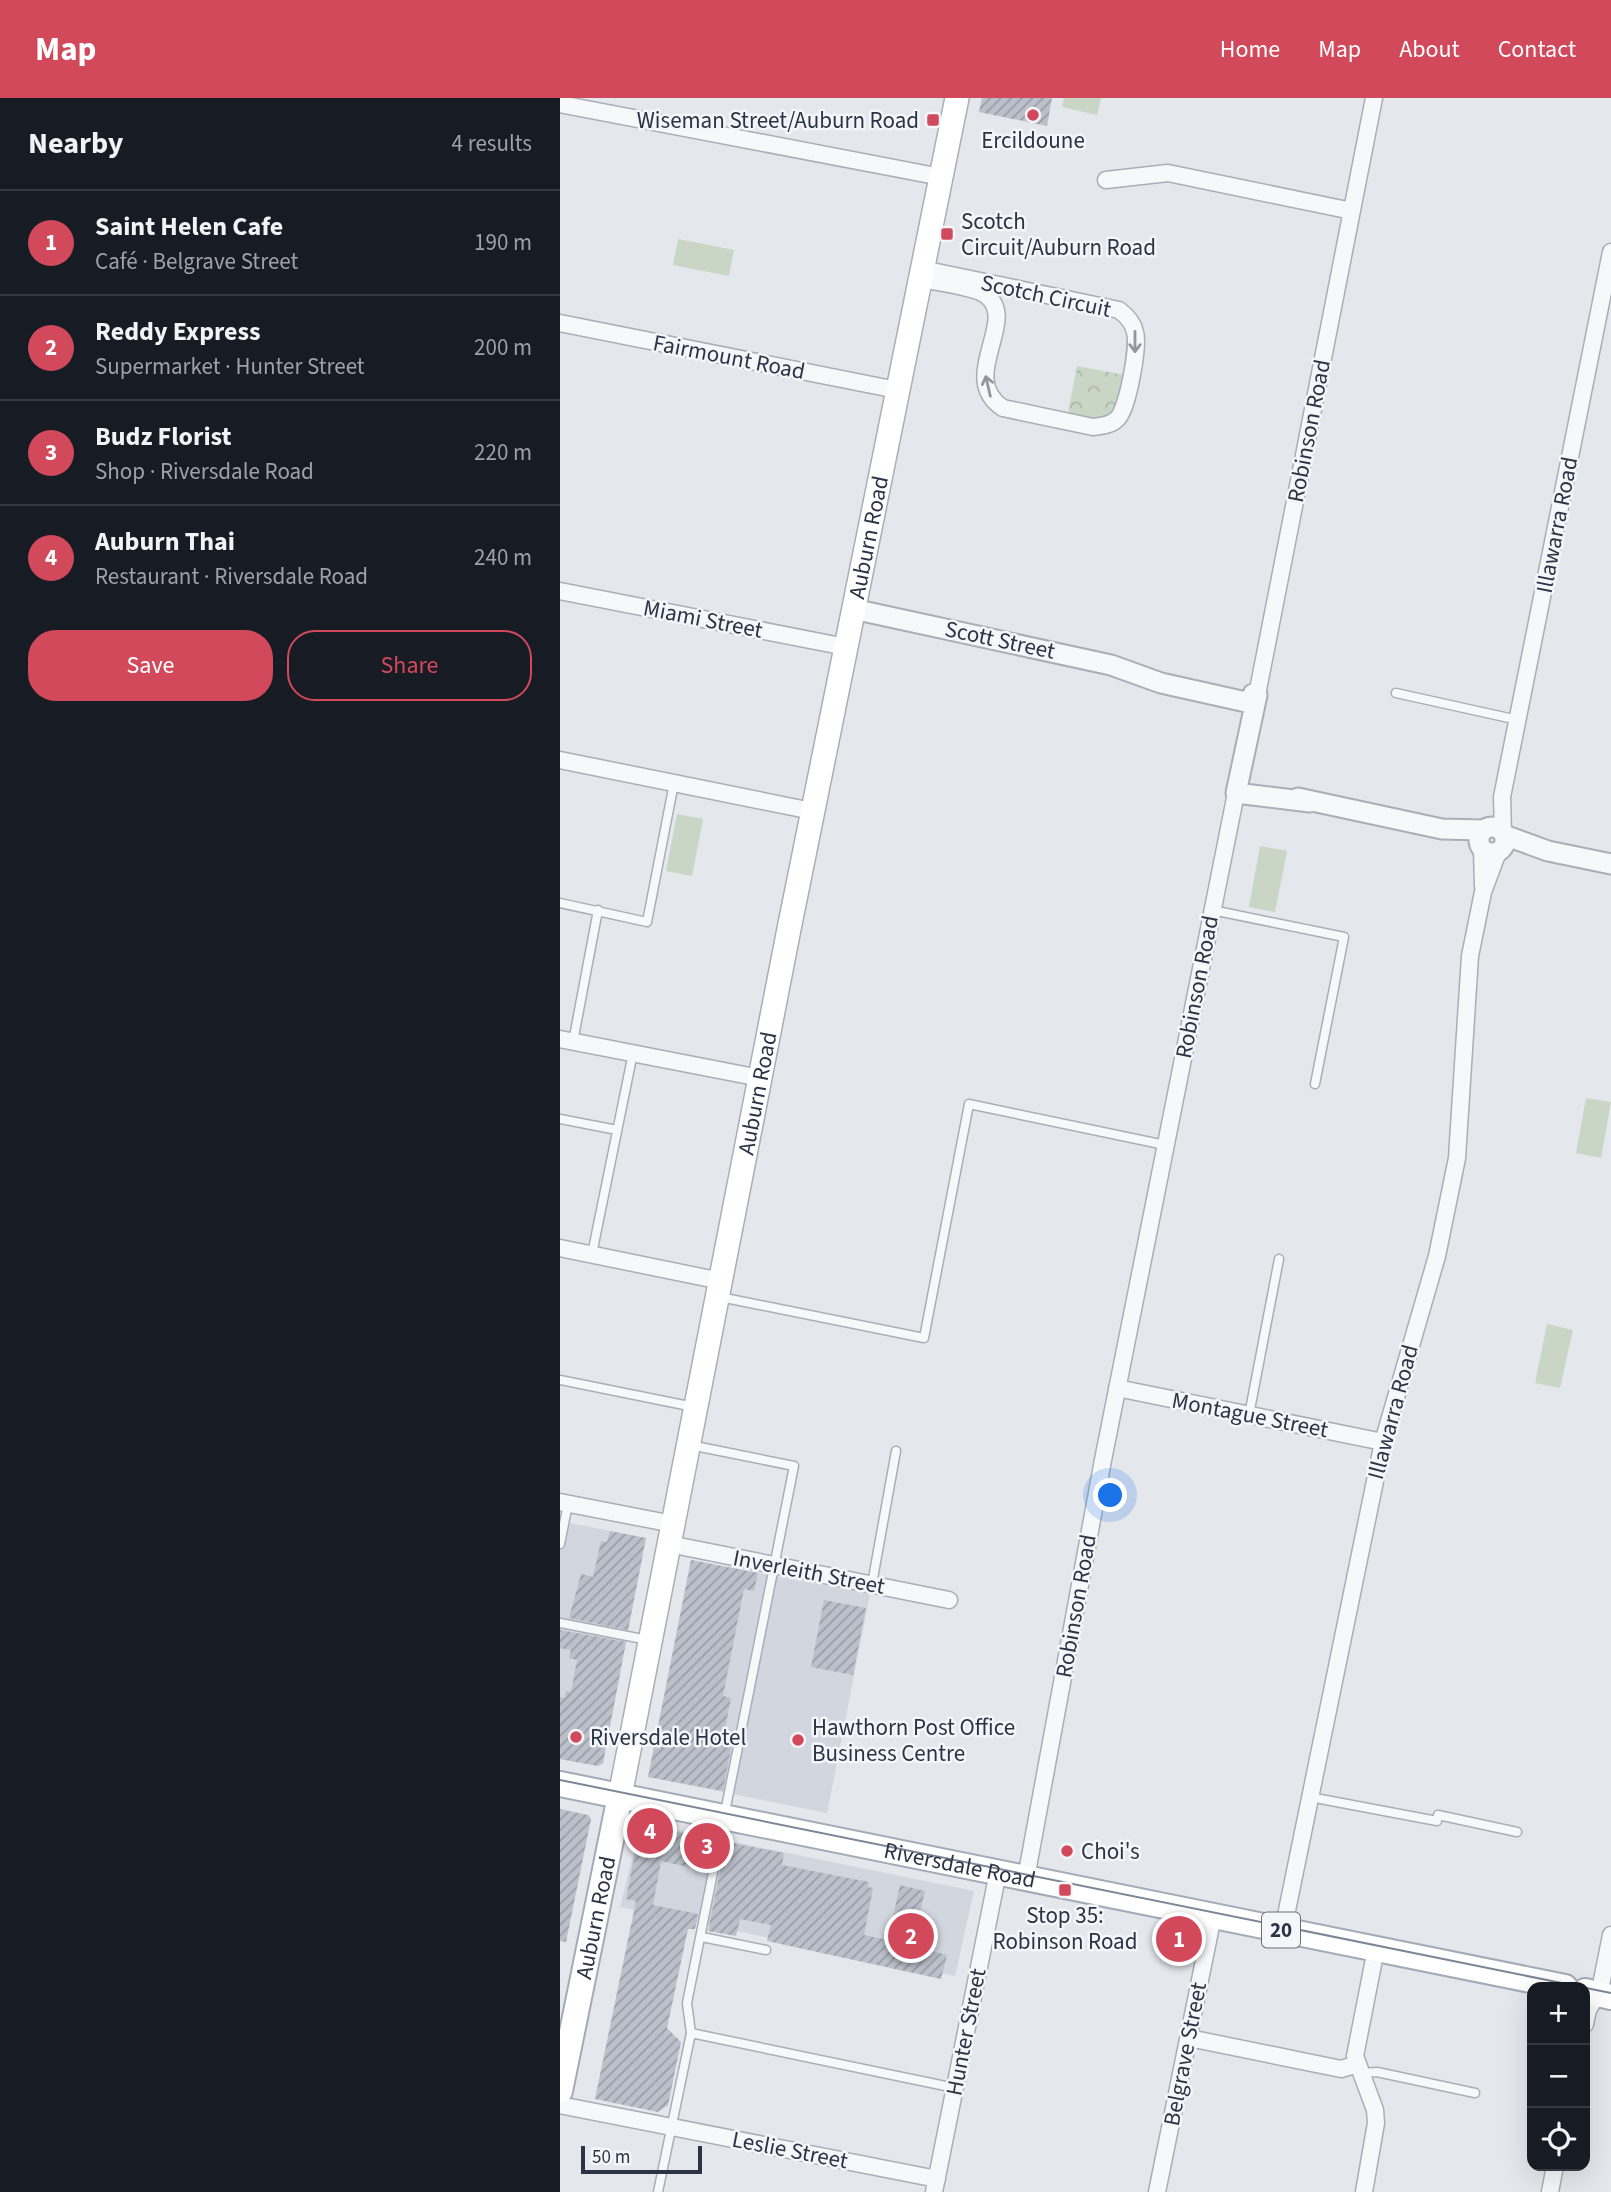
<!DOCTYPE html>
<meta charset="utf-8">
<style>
body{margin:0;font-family:"Source Sans 3",sans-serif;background:#242831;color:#f1f3f6}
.controls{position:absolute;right:21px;bottom:21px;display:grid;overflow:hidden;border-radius:14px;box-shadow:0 7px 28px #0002}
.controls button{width:63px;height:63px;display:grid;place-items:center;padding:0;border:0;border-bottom:2px solid #363941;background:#171b24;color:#f1f3f6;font:35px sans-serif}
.scale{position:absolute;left:21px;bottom:18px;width:121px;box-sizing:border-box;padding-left:7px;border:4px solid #2b3445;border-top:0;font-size:19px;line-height:24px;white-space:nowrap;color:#2b3445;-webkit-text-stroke:5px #f4f6f9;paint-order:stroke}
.you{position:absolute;left:551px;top:1398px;width:24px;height:24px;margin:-18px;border:5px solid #fff;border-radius:50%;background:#1a73e8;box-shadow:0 0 0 10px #1a73e833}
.badge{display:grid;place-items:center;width:46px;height:46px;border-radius:50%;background:#d1495b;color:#fff;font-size:23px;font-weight:700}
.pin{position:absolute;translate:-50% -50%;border:4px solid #fff;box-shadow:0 2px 7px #0006}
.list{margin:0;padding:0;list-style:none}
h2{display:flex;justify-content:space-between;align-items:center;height:91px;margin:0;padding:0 28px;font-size:30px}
h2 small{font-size:23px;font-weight:400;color:#9ea1a6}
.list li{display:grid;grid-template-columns:46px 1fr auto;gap:21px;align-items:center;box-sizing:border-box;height:105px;padding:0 28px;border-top:2px solid #363941}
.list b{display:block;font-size:26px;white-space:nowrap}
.list p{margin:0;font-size:23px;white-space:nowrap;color:#9ea1a6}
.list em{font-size:23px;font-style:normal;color:#9ea1a6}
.actions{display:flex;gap:14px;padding:21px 28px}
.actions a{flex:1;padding:16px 0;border:2px solid #d1495b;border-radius:28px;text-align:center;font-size:24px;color:#d1495b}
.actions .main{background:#d1495b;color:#fff}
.icon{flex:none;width:38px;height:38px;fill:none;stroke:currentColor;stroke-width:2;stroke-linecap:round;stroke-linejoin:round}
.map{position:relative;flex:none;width:1051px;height:2094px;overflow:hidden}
header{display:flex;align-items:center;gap:42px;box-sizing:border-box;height:98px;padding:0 35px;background:#d1495b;color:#fff}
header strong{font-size:33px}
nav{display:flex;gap:38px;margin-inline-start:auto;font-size:24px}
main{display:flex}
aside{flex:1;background:#171b24}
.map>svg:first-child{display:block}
.built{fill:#d2d6de}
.park{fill:url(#park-crowns)}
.pitch{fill:#c9d6c5}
.building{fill:url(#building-hatch)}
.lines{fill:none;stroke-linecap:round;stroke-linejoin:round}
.service-casing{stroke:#a9aeb7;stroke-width:11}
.minor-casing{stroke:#a9aeb7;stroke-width:19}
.tertiary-casing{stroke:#a9aeb7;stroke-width:23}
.secondary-casing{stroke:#a9aeb7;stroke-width:26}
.primary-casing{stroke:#a3abb8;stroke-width:28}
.service{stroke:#f7f8fa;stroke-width:8}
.minor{stroke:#f7f8fa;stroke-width:16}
.tertiary{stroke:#f7f8fa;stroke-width:19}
.secondary{stroke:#fff;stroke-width:23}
.primary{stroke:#fff;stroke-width:24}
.tram{stroke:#7d8696;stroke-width:2}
.oneway{stroke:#9196a0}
.poi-dot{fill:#d1495b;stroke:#f4f6f9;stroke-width:2.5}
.labels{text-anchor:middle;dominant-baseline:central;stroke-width:5;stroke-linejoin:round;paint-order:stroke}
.shield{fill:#f4f6f9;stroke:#676e7b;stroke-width:2}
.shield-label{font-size:21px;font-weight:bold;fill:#2b3445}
.poi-label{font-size:23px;fill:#2b3445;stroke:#f4f6f9;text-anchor:start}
.street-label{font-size:23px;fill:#2b3445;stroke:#f4f6f9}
</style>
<header>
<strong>Map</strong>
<nav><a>Home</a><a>Map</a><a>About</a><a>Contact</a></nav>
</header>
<main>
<aside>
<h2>Nearby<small>4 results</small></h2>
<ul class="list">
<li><span class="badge">1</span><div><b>Saint Helen Cafe</b><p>Café · Belgrave Street</p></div><em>190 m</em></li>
<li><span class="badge">2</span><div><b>Reddy Express</b><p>Supermarket · Hunter Street</p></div><em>200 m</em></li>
<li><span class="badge">3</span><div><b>Budz Florist</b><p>Shop · Riversdale Road</p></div><em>220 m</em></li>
<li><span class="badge">4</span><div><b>Auburn Thai</b><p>Restaurant · Riversdale Road</p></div><em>240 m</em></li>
</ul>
<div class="actions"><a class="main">Save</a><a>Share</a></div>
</aside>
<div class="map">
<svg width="1051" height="2094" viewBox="0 0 1051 2094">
<defs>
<pattern id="park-crowns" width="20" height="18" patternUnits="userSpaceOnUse" patternTransform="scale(1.75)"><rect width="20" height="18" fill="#c9d6c5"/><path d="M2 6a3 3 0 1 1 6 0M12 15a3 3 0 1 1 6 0" fill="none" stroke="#adb8ab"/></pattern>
<pattern id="building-hatch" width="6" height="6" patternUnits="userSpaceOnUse" patternTransform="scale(1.75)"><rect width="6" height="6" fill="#bbc0ca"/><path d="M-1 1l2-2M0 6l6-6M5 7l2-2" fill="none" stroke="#989da6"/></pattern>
</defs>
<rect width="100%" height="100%" fill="#e4e7ec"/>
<path class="built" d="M0 1423 86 1440 43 1665 38 1668 0 1661Z
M131 1462 310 1496 267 1715 88 1679Z
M86 1726 414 1793 395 1878 60 1809 79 1731Z"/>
<path class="park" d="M517 268 565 277 556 315 538 325 507 320Z"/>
<path class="pitch" d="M504 0H541L537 17 502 9Z
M118 141 174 152 169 178 113 167Z
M117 716 143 721 132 778 106 773Z
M700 748 727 753 715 814 689 809Z
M1026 1000 1051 1004 1041 1060 1016 1055Z
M987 1226 1013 1232 1000 1290 975 1285Z"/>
<path class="building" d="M422 0H492L487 28 419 14Z
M50 1433 86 1440 68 1532 9 1520 21 1476 33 1479 41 1443 47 1444Z
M131 1462 198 1475 194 1493 184 1491 163 1598 171 1600 165 1631 174 1633 163 1693 88 1679Z
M264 1502 306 1510 293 1577 251 1569Z
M0 1532 66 1544 43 1665 38 1668 0 1661V1599L5 1600 6 1593 11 1594 17 1562 9 1560 11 1552 0 1550Z
M0 1711 28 1717 31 1721 6 1844 0 1843Z
M90 1728 153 1741 147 1773 101 1763 93 1807 138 1816 135 1831H128L107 1930 121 1944 108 2007 98 2014 35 2001 76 1803 66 1801 74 1759 81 1733Z
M166 1744 224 1755 222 1767 309 1784 308 1789 313 1790 304 1837 328 1842 340 1787 365 1793 356 1830 374 1834 369 1852 387 1857 381 1881 207 1843 211 1827 180 1821 176 1838 148 1833Z"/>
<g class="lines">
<defs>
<path id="service" d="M836 595 958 622
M0 805 87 824 114 685
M652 812 784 839 755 986
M13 944 38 812
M0 1021 57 1032
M32 1156 73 955
M160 1199 364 1240 409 1006 605 1047
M0 1282 134 1309
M689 1317 719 1161
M0 1446 8 1406
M312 1486 336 1353
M0 1525 88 1542
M750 1699 877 1723 878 1717 957 1734
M142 1839 206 1852
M131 1935 395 1990
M802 1975 817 1974 915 1995
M98 2094 131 1935 127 1905 234 1368 130 1347"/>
<path id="minor" d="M0 6 381 79
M546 82 608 75 792 113
M360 181C375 184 417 189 427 198 459 223 397 280 443 310L533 329C542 328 552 327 558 320 568 309 579 248 575 234 573 224 567 218 559 212L362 171
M0 225 337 292
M0 493 286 549
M697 597 814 0
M0 662 252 713
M943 734 942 699 1051 154
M922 751 923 788
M0 941 200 980
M0 1150 161 1183
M557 1290 823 1344
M0 1404 113 1426
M109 1446 389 1502
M466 1780 543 1362 676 695
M723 1832 823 1344 877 1158 897 1060 910 858 923 794 938 754
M1025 1926 1028 1912 1040 1892 1051 1837
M629 1940 781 1971 795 1967
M0 2007 377 2081
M374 2094 438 1774
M597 2094 653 1818
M804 2094 816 2025 815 2012 795 1958 816 1851
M990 2094 995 2068"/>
<path id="tertiary" d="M293 511 551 567 601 585 695 606
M693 596 697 597 676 695 750 704
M738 700 882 731 923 732
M919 742a13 13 0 1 1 26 0a13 13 0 1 1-26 0Z
M944 737 988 753 1051 766"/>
<g id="secondary">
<path id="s1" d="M60 1698 229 831 397 0"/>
</g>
<g id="primary">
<path id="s2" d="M0 1686 1005 1889"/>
<path d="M1025 1893 1051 1899"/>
<path id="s3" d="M0 1993 60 1698"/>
</g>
</defs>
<use href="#service" class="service-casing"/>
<use href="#minor" class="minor-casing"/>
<use href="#tertiary" class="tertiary-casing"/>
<use href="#secondary" class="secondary-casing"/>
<use href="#primary" class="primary-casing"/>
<use href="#service" class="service"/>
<use href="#minor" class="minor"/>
<use href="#tertiary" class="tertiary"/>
<use href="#secondary" class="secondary"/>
<use href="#primary" class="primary"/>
<path class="tram" d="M0 1682 1051 1895"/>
</g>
<defs><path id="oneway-shaft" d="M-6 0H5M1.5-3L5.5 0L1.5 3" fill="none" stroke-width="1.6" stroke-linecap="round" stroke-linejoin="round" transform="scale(1.75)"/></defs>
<g class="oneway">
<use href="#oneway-shaft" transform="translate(575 244) rotate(90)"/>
<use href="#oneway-shaft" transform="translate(428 288) rotate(-103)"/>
</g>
<g class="poi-dot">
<circle cx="473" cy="17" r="7"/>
<rect x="366" y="15" width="14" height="14" rx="3.5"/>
<rect x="380" y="129" width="14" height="14" rx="3.5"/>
<circle cx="16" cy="1639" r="7"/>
<circle cx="238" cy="1642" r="7"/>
<circle cx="507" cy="1753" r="7"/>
<rect x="498" y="1785" width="14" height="14" rx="3.5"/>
</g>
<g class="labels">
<rect class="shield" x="702" y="1814.5" width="38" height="35" rx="5"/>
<g class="shield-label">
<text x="721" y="1832">20</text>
</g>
<g class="poi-label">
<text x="359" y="22" text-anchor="end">Wiseman Street/Auburn Road</text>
<text x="473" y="42" text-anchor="middle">Ercildoune</text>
<text x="401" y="123">Scotch<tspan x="401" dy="26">Circuit/Auburn Road</tspan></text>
<text x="252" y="1629">Hawthorn Post Office<tspan x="252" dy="26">Business Centre</tspan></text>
<text x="30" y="1639">Riversdale Hotel</text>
<text x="521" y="1753">Choi's</text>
<text x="505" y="1817" text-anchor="middle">Stop 35:<tspan x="505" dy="26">Robinson Road</tspan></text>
</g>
<g class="street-label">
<text transform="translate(486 198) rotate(12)">Scotch Circuit</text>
<text transform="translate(169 259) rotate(11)">Fairmount Road</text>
<text transform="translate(749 333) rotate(-79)">Robinson Road</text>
<text transform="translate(997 427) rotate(-79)">Illawarra Road</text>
<text stroke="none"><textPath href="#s1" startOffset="1283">Auburn Road</textPath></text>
<text transform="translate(143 521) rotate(11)">Miami Street</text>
<text transform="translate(440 542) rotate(12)">Scott Street</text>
<text transform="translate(637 889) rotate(-79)">Robinson Road</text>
<text stroke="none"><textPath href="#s1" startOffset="716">Auburn Road</textPath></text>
<text transform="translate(833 1314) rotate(-75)">Illawarra Road</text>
<text transform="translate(690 1317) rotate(11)">Montague Street</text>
<text transform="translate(249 1474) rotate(11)">Inverleith Street</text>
<text transform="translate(516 1508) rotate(-80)">Robinson Road</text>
<text stroke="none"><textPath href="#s2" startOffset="408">Riversdale Road</textPath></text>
<text stroke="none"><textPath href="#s3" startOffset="177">Auburn Road</textPath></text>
<text transform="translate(406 1934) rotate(-79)">Hunter Street</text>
<text transform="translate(625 1956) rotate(-79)">Belgrave Street</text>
<text transform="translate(230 2052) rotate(11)">Leslie Street</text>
</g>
</g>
</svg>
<div class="controls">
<button>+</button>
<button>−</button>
<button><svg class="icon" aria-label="locate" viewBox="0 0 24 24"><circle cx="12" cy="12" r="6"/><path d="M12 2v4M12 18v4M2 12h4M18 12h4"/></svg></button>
</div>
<div class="scale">50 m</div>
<div class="you"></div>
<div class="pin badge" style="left:619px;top:1841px">1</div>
<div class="pin badge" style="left:351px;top:1838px">2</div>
<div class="pin badge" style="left:147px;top:1748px">3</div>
<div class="pin badge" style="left:90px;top:1733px">4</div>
</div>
</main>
